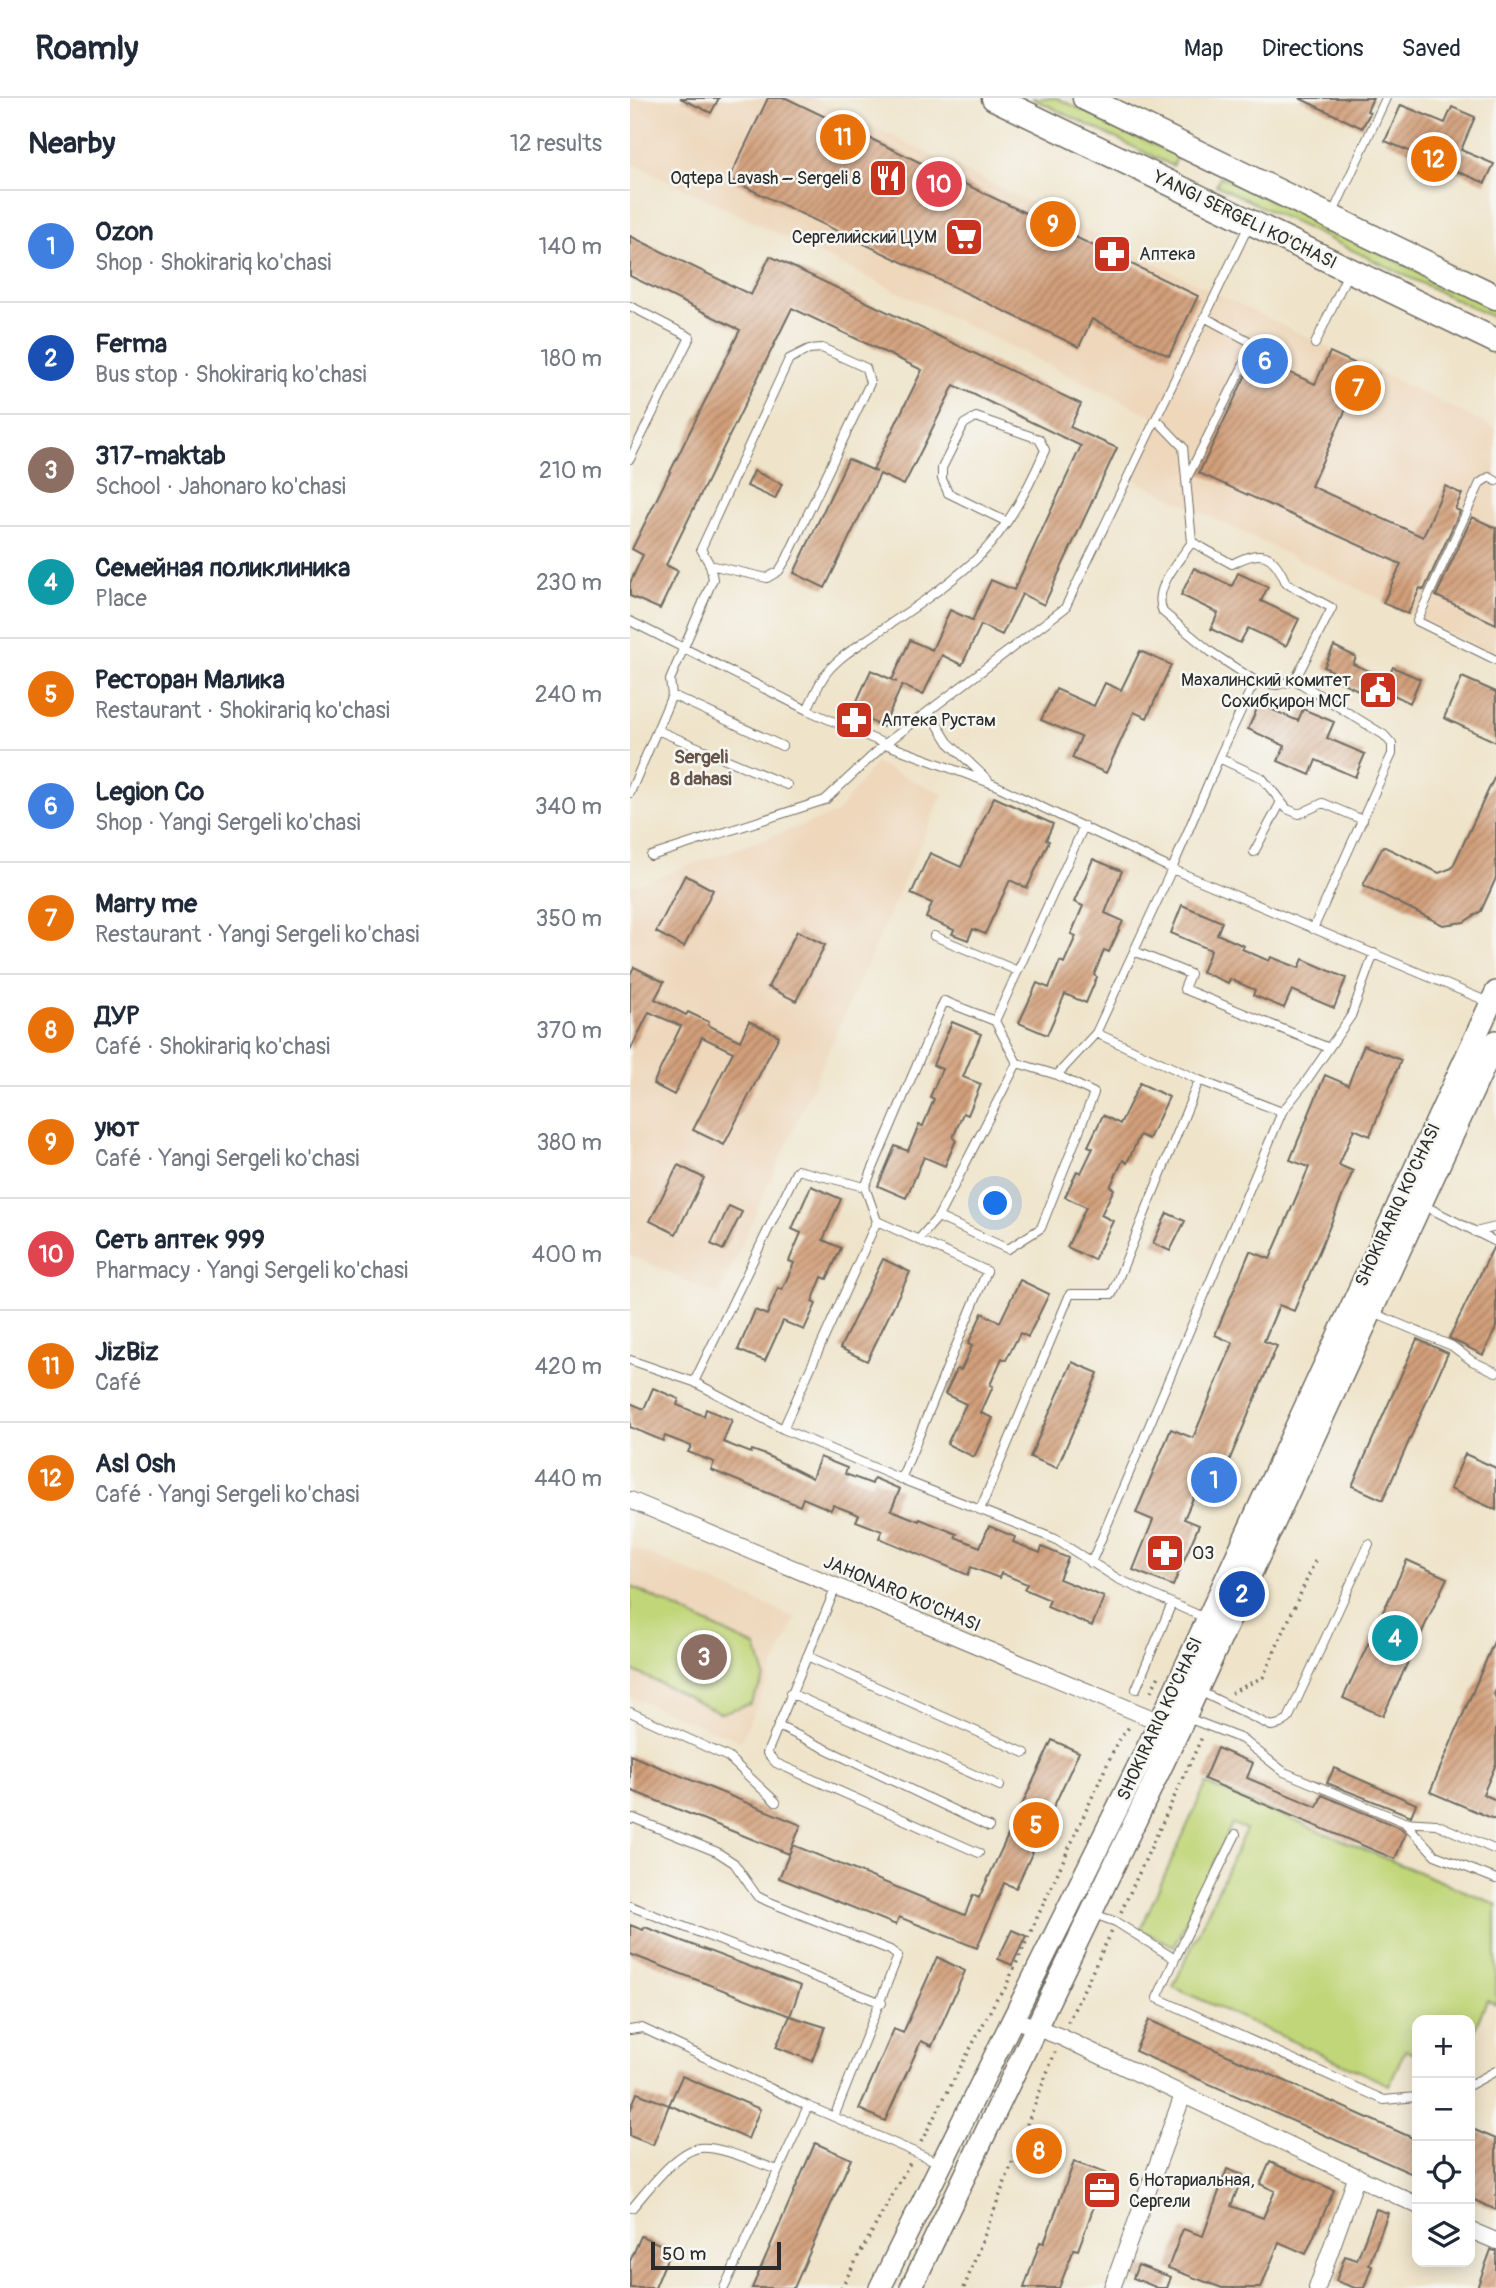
<!DOCTYPE html>
<meta charset="utf-8">
<style>
body{margin:0;font-family:Pangolin,sans-serif;background:#f6f6f7;color:#1f2937}
.controls{position:absolute;right:21px;bottom:21px;display:grid;overflow:hidden;border-radius:14px;box-shadow:0 4px 18px #0003}
.controls button{width:63px;height:63px;display:grid;place-items:center;padding:0;border:0;border-bottom:2px solid #e0e1e3;background:#fff;color:#1f2937;font:35px sans-serif}
.scale{position:absolute;left:21px;bottom:18px;width:130px;box-sizing:border-box;padding-left:7px;border:4px solid #2b2b2b;border-top:0;font-size:19px;line-height:24px;white-space:nowrap;color:#2b2b2b;-webkit-text-stroke:5px #f6f6f2;paint-order:stroke}
.you{position:absolute;left:366px;top:1106px;width:24px;height:24px;margin:-18px;border:5px solid #fff;border-radius:50%;background:#1a73e8;box-shadow:0 0 0 10px #1a73e833}
.badge{display:grid;place-items:center;width:46px;height:46px;border-radius:50%;background:#c8321e;color:#fff;font-size:23px;font-weight:700}
.pin{position:absolute;translate:-50% -50%;border:4px solid #fff;box-shadow:0 2px 7px #0006}
.list{margin:0;padding:0;list-style:none}
h2{display:flex;justify-content:space-between;align-items:center;height:91px;margin:0;padding:0 28px;font-size:30px}
h2 small{font-size:23px;font-weight:400;color:#747a83}
.list li{display:grid;grid-template-columns:46px 1fr auto;gap:21px;align-items:center;box-sizing:border-box;height:112px;padding:0 28px;border-top:2px solid #e0e1e3}
.list b{display:block;font-size:26px;white-space:nowrap}
.list p{margin:0;font-size:23px;white-space:nowrap;color:#747a83}
.list em{font-size:23px;font-style:normal;color:#747a83}
.icon{flex:none;width:38px;height:38px;fill:none;stroke:currentColor;stroke-width:2;stroke-linecap:round;stroke-linejoin:round}
.map{position:relative;flex:none;width:866px;height:2190px;overflow:hidden}
header{display:flex;align-items:center;gap:42px;box-sizing:border-box;height:98px;padding:0 35px;background:#fff;border-bottom:2px solid #e0e1e3}
header strong{font-size:33px}
nav{display:flex;gap:38px;margin-inline-start:auto;font-size:24px}
main{display:flex}
aside{flex:1;background:#fff}
.map>svg:first-child{display:block}
.built{fill:#eed7bb}
.green{fill:#c1d679;stroke:#768052;stroke-width:2}
.building{fill:url(#building-hatch)}
.lines{fill:none;stroke-linecap:round;stroke-linejoin:round}
.service-casing{stroke:#706c63;stroke-width:10}
.minor-casing{stroke:#706c63;stroke-width:18}
.secondary-casing{stroke:#706c63;stroke-width:24}
.primary-casing{stroke:#706c63;stroke-width:27}
.path{stroke:#706c63;stroke-width:3.5;stroke-dasharray:2 5;stroke-linecap:butt}
.service{stroke:#fff;stroke-width:8}
.minor{stroke:#fff;stroke-width:16}
.secondary{stroke:#fff;stroke-width:21}
.primary{stroke:#fff;stroke-width:24}
.labels{text-anchor:middle;dominant-baseline:central;stroke-width:5;stroke-linejoin:round;paint-order:stroke}
.poi-label{font-size:18px;fill:#2b2b2b;stroke:#f6f6f2;text-anchor:start}
.street-label{font-size:18px;fill:#2b2b2b;stroke:#f6f6f2}
.neighbourhood-label{font-size:19px;font-weight:bold;fill:#655447;stroke:#f6f6f2}
</style>
<header>
<strong>Roamly</strong>
<nav><a>Map</a><a>Directions</a><a>Saved</a></nav>
</header>
<main>
<aside>
<h2>Nearby<small>12 results</small></h2>
<ul class="list">
<li><span class="badge" style="background:#3f7fe0">1</span><div><b>Ozon</b><p>Shop · Shokirariq ko'chasi</p></div><em>140 m</em></li>
<li><span class="badge" style="background:#1a4fb4">2</span><div><b>Ferma</b><p>Bus stop · Shokirariq ko'chasi</p></div><em>180 m</em></li>
<li><span class="badge" style="background:#8d6e63">3</span><div><b>317-maktab</b><p>School · Jahonaro ko'chasi</p></div><em>210 m</em></li>
<li><span class="badge" style="background:#0f9aa8">4</span><div><b>Семейная поликлиника</b><p>Place</p></div><em>230 m</em></li>
<li><span class="badge" style="background:#e8710a">5</span><div><b>Ресторан Малика</b><p>Restaurant · Shokirariq ko'chasi</p></div><em>240 m</em></li>
<li><span class="badge" style="background:#3f7fe0">6</span><div><b>Legion Co</b><p>Shop · Yangi Sergeli ko'chasi</p></div><em>340 m</em></li>
<li><span class="badge" style="background:#e8710a">7</span><div><b>Marry me</b><p>Restaurant · Yangi Sergeli ko'chasi</p></div><em>350 m</em></li>
<li><span class="badge" style="background:#e8710a">8</span><div><b>ДУР</b><p>Café · Shokirariq ko'chasi</p></div><em>370 m</em></li>
<li><span class="badge" style="background:#e8710a">9</span><div><b>уют</b><p>Café · Yangi Sergeli ko'chasi</p></div><em>380 m</em></li>
<li><span class="badge" style="background:#e0444e">10</span><div><b>Сеть аптек 999</b><p>Pharmacy · Yangi Sergeli ko'chasi</p></div><em>400 m</em></li>
<li><span class="badge" style="background:#e8710a">11</span><div><b>JizBiz</b><p>Café</p></div><em>420 m</em></li>
<li><span class="badge" style="background:#e8710a">12</span><div><b>Asl Osh</b><p>Café · Yangi Sergeli ko'chasi</p></div><em>440 m</em></li>
</ul>
</aside>
<div class="map">
<svg width="866" height="2190" viewBox="0 0 866 2190">
<defs>
<pattern id="building-hatch" width="6" height="6" patternUnits="userSpaceOnUse" patternTransform="scale(1.75)"><rect width="6" height="6" fill="#d29f7a"/><path d="M-1 1l2-2M0 6l6-6M5 7l2-2" fill="none" stroke="#ab8264"/></pattern>
</defs>
<rect width="100%" height="100%" fill="#f6f6f2"/>
<filter id="ink" filterUnits="userSpaceOnUse"><feTurbulence type="fractalNoise" baseFrequency=".0143" numOctaves="2"/><feDisplacementMap in="SourceGraphic" scale="14" xChannelSelector="R" yChannelSelector="G"/><feConvolveMatrix kernelMatrix="1 2 1 2 8 2 1 2 1" color-interpolation-filters="sRGB"/></filter>
<filter id="wash" filterUnits="userSpaceOnUse"><feTurbulence type="fractalNoise" baseFrequency=".00686" numOctaves="4" result="noise"/><feDisplacementMap in="SourceGraphic" scale="28" xChannelSelector="R" yChannelSelector="G"/><feGaussianBlur stdDeviation="1.57" result="paint"/><feColorMatrix in="noise" values="0 0 0 0 0 0 0 0 0 0 0 0 0 0 0 0 0 1.4 0 .05"/><feComposite in="paint" operator="in"/></filter>
<g filter="url(#wash)">
<rect width="100%" height="100%" fill="#efe4ca"/>
<path class="built" d="M0 0H184L866 331V558L501 380 529 321 0 64Z
M245 665 313 696 89 1197 0 1157V789L207 715Z
M0 1448 166 1520 111 1643 0 1599Z"/>
<path class="green" d="M402 0H427L548 58 543 68Z
M590 78 866 211V221L586 87Z
M0 1488 126 1549 135 1579 120 1606 91 1615 0 1571Z
M576 1686 866 1806V1906L857 1902 840 1942V1922H787V1957L775 1952 759 1987 543 1889 616 1731 602 1726 544 1848 510 1832Z"/>
<g id="blocks">
<path class="building" d="M50 0H89L81 15Z
M138 0H156L568 198 539 258 462 221 449 249 99 81Z
M669 0H743L737 13 740 15 732 30Z
M771 7 815 25 822 9 845 19 831 52 864 66 855 85 755 43Z
M0 138 121 197 140 158 451 306 440 329 487 350 414 507 392 496 372 537 351 527 332 567 312 557 293 597 272 587 253 629 222 614 241 572 267 584 262 582 280 542 302 552 320 512 344 523H342L361 482 384 492 451 348 324 287 274 387 250 376 195 490 164 475 218 361 247 374 243 372 292 272 162 210 36 467 48 473 30 511 0 498V485L13 457 2 451 110 232 0 178Z
M634 239 656 249 647 269 685 286 700 254 748 276 734 309 720 302 681 388 793 439 815 388 832 396 825 411 830 413 794 492 790 490 778 516 753 505 771 466 569 375Z
M124 373 152 386 145 401 117 388Z
M842 419 866 430V526L806 498Z
M564 470 602 488 608 475 638 489 631 503 669 521 656 548 618 530 610 545 581 531 588 515 551 497Z
M704 548 726 559 723 566 757 581 763 569 790 581 780 605 764 597 760 607 711 584 714 579 694 569Z
M510 553 541 567 517 620 504 614 476 675 442 660 451 639 411 622 426 591 464 608 475 585 491 592Z
M832 579 866 594V644L814 620Z
M629 606 668 623 673 611 704 624 697 640 735 656 725 679 686 662 680 677 648 663 655 648 618 631Z
M866 676V780L851 813 834 824 813 827 733 787 753 748 809 775 822 770Z
M364 699 423 726 416 742 419 743 397 790 380 782 355 836 343 831 338 842 322 836 324 832 296 820 302 805 281 796 300 755 331 769Z
M463 761 492 773 475 815 493 823 479 854 474 852 464 877 467 879 456 905 435 896 417 937 389 925 407 885 419 890 430 863 434 865 446 838 441 836 453 808 444 804Z
M55 777 83 792 54 849 26 834Z
M552 807 592 824 587 836 614 848 612 851 639 863 641 859 669 870 673 861 716 880 704 910 662 892 654 910 623 897 625 892 600 881 598 885 572 874 581 852 541 835Z
M167 833 195 847 166 903 138 889Z
M4 869 34 884 25 901 56 917 58 914 79 924 78 927 110 943 119 923 149 938 94 1047 63 1032 103 954 72 939 44 997 23 986 51 928 19 914 0 953V877Z
M322 924 351 936 333 979 351 986 338 1017 333 1015 323 1040 326 1042 315 1068 294 1059 276 1100 248 1088 265 1048 278 1053 289 1027 293 1028 304 1001 300 999 312 971 303 967Z
M734 947 771 962 740 1038 724 1031 709 1067 723 1073 664 1213 649 1207 634 1243 647 1248 587 1392 570 1384 554 1421 569 1427 543 1488 503 1472 523 1422 506 1415 541 1331 563 1340 603 1245 585 1237 620 1153 640 1161 679 1069 660 1062 695 977 718 987Z
M510 985 539 999 519 1041 510 1037 497 1065 493 1062 480 1089 484 1091 471 1117 483 1123 464 1162 437 1149 456 1109 435 1099 447 1073 451 1075 463 1050 458 1048 473 1017 490 1026Z
M48 1067 74 1080 46 1136 20 1123Z
M181 1088 211 1101 193 1142 211 1150 197 1181 192 1179 182 1204 186 1206 174 1232 153 1223 135 1263 108 1252 125 1212 137 1217 148 1190 152 1192 164 1165 159 1163 171 1135 162 1131Z
M99 1108 112 1114 93 1152 81 1146Z
M537 1115 555 1123 540 1153 523 1145Z
M863 1150H866V1230L853 1257 819 1240Z
M253 1161 280 1174 237 1263 210 1250Z
M390 1182 419 1196 398 1239 390 1235 376 1262 372 1260 360 1287 363 1288 351 1315 363 1320 344 1359 317 1346 336 1306 315 1296 327 1271 331 1272 342 1248 338 1246 352 1215 370 1224Z
M787 1241 818 1255 753 1402 722 1388Z
M442 1264 468 1275 427 1370 400 1359Z
M23 1290 49 1301 47 1307 74 1318 76 1311 102 1322 93 1344 121 1355 122 1352 136 1357 182 1380 190 1359 217 1370 215 1376 242 1386 244 1380 270 1391 261 1412 289 1423 290 1421 327 1436 325 1439 350 1449 359 1428 385 1439 383 1444 410 1455 412 1449 438 1460 429 1481 474 1499 462 1528 417 1509 420 1502 394 1491 397 1486 371 1475 369 1480 341 1469 338 1477 249 1440 252 1433 226 1423 229 1417 203 1407 201 1412 173 1400 170 1408 81 1372 84 1364 58 1354 61 1348 35 1338 33 1343 0 1329V1305L14 1311Z
M835 1356 866 1370V1412L820 1391Z
M777 1462 817 1480 753 1618 713 1600Z
M866 1539V1592L864 1596 866 1601V1666L853 1696 866 1702V1722L800 1694Z
M422 1642 449 1654 386 1790 374 1785 347 1850 269 1819 266 1827 149 1780 163 1747 335 1817 343 1797 349 1800Z
M587 1650 623 1665 617 1680 687 1709 692 1697 770 1730 776 1735 765 1761 574 1681Z
M0 1657 171 1727 159 1756 0 1692Z
M704 1670 786 1706 781 1718 697 1685Z
M0 1827 13 1832 15 1829 171 1888 160 1918 0 1856Z
M382 1832 396 1838 382 1867 368 1861Z
M307 1859 335 1873 302 1948 291 1943 255 2023 229 2011 264 1931 273 1935Z
M160 1918 195 1929 182 1963 146 1949Z
M519 1922 787 2042V2078L505 1953Z
M52 1978 130 2011 118 2041 39 2007Z
M7 1995 39 2007 23 2047 0 2038V2013Z
M840 2030 866 2041V2112L840 2100Z
M185 2045 221 2061 164 2190H122Z
M444 2064 476 2075 448 2152 444 2151 429 2190H394L410 2144 414 2145Z
M640 2064 704 2092 676 2156 649 2144 631 2190H592L538 2170 553 2131 573 2138 597 2071 613 2077 601 2108 633 2120 645 2093 630 2086Z
M746 2111 758 2115 739 2167 742 2168 734 2190H725L706 2183 715 2158 727 2162Z
M11 2138 41 2151 25 2190H0V2163Z
M861 2152 866 2153V2190H847Z
M508 2167 541 2179 537 2190H528L503 2180Z"/>
</g>
</g>
<g filter="url(#ink)">
<use href="#blocks" fill-opacity="0" stroke="#706c63" stroke-width="2"/>
<g class="lines">
<defs>
<path id="service" d="M702 117 756 0
M0 208 60 239 0 361
M685 246 718 175
M526 321 553 349 562 444 602 466C631 450 643 454 656 485L702 510 665 582 647 587 627 584 620 593 589 660
M556 382 623 248 617 242 574 219
M866 383 859 379 850 385 787 523 866 562
M562 444C549 463 522 491 533 514L581 554 627 584
M0 523 177 612 255 646 363 686 542 771 861 905
M665 582 754 637 762 646V656L683 831
M42 597 152 648
M177 612C183 600 189 584 197 574 211 557 231 546 248 534 281 512 314 490 343 464 376 434 398 392 415 352L409 341 346 319 334 326 312 370V381L318 395 377 424
M299 613 318 644 358 682
M27 632 157 687
M0 695 42 597 40 582 83 481 80 467 71 451 159 261 179 251 192 250 236 270 240 285 157 460 149 473 137 480 80 467
M624 754 651 704
M21 758 195 702 255 646 435 510 619 127
M304 838 388 873
M504 853 560 876 554 891 699 950
M365 923 387 965
M466 935 542 771 589 660 632 680 657 711 669 716 693 705 733 722
M235 1089 314 903 365 923 454 728
M791 1106 866 1144
M308 1119 378 1151 411 1130 464 995 427 977
M845 1134 866 1129
M289 1141 308 1119 387 965 427 977 466 935 569 982 652 1014 675 985 721 918 744 855
M741 1214 822 1248 842 1263 866 1274
M0 1262 64 1284 153 1331
M64 1284 167 1072 235 1089 247 1123 153 1331 271 1381 357 1173 247 1123
M271 1381 425 1441 488 1481 577 1521
M350 1412 440 1196H482L569 982
M461 1465 652 1014
M206 1489 137 1655 146 1665 349 1755
M177 1558 395 1655
M506 1591 542 1505
M569 1593 641 1628 650 1626 658 1621 739 1446
M160 1595 370 1688
M0 1614 98 1659 146 1704
M555 1619 612 1641 654 1674 774 1724 805 1757 866 1781
M148 1628 359 1729
M0 1722 3 1720 87 1754 104 1765 127 1798 137 1803 260 1852 268 1858 204 2019 312 2066
M774 1724 806 1726 866 1752
M0 1808 252 1905
M461 1815 486 1824 545 1861 527 1900 754 2002 787 1999
M545 1861 606 1736
M0 1932 12 1930 178 2008
M840 1987 866 1973
M2 2110C17 2093 47 2052 70 2050 92 2048 126 2065 148 2072
M94 2190 178 2008 204 2019"/>
<path id="minor" d="M0 1402 530 1624
M383 1921 431 1939 787 2107
M840 2132 866 2143
M482 2190 553 1997
M687 2190 727 2078"/>
<path id="secondary" d="M250 2190 530 1624 866 894
M281 2190 549 1632 866 943"/>
<path id="primary" d="M364 0 866 243
M455 0 866 199"/>
</defs>
<use href="#service" class="service-casing"/>
<use href="#minor" class="minor-casing"/>
<use href="#secondary" class="secondary-casing"/>
<use href="#primary" class="primary-casing"/>
<path class="path" d="M521 1593 529 1578
M601 1595 633 1579 686 1461
M491 1814 573 1637
M438 1924 482 1833
M291 2044 368 1898 375 1890 486 1647 499 1629
M211 2190 281 2063
M334 2190 425 1954"/>
<use href="#service" class="service"/>
<use href="#minor" class="minor"/>
<use href="#secondary" class="secondary"/>
<use href="#primary" class="primary"/>
</g>
</g>
<defs>
<symbol id="restaurant-square" viewBox="-11 -11 22 22"><rect x="-9" y="-9" width="18" height="18" rx="4" fill="#c8321e" stroke="#f6f6f2"/><path d="M-5-6h1v4h1v-4h1v4h1v-4h1v5L-1.5 .5V6h-2V.5L-5-1ZM5-6V6H3V1.5H1.5Q1.5-4 5-6Z" fill="#fff"/></symbol>
<symbol id="supermarket-square" viewBox="-11 -11 22 22"><rect x="-9" y="-9" width="18" height="18" rx="4" fill="#c8321e" stroke="#f6f6f2"/><path d="M-6-5.5h2.5l.6 2H6L4.5 2H-2.5L-4.4-4H-6ZM-1.5 3.2a1.3 1.3 0 1 0 .1 0ZM3 3.2a1.3 1.3 0 1 0 .1 0Z" fill="#fff"/></symbol>
<symbol id="pharmacy-square" viewBox="-11 -11 22 22"><rect x="-9" y="-9" width="18" height="18" rx="4" fill="#c8321e" stroke="#f6f6f2"/><path d="M-2-6h4v4h4v4h-4v4h-4v-4h-4v-4h4Z" fill="#fff"/></symbol>
<symbol id="civic-square" viewBox="-11 -11 22 22"><rect x="-9" y="-9" width="18" height="18" rx="4" fill="#c8321e" stroke="#f6f6f2"/><path d="M-.6-6.5H3V-4.5H.6V-3L4-1V1h2V6H-6V1h2V-1L-.6-3ZM-1.2 2.5V6h2.4V2.5Z" fill="#fff"/></symbol>
<symbol id="office-square" viewBox="-11 -11 22 22"><rect x="-9" y="-9" width="18" height="18" rx="4" fill="#c8321e" stroke="#f6f6f2"/><path d="M-6-3h4V-5.5h4V-3h4V5H-6ZM-1-4.5V-3h2v-1.5ZM-6 0V1H6V0Z" fill="#fff"/></symbol>
</defs>
<g fill-rule="evenodd">
<use href="#restaurant-square" x="236" y="58" width="44" height="44"/>
<use href="#supermarket-square" x="312" y="117" width="44" height="44"/>
<use href="#pharmacy-square" x="460" y="134" width="44" height="44"/>
<use href="#civic-square" x="726" y="570" width="44" height="44"/>
<use href="#pharmacy-square" x="202" y="600" width="44" height="44"/>
<use href="#pharmacy-square" x="513" y="1433" width="44" height="44"/>
<use href="#office-square" x="450" y="2070" width="44" height="44"/>
</g>
<g class="labels">
<g class="poi-label">
<text x="231" y="80" text-anchor="end">Oqtepa Lavash – Sergeli 8</text>
<text x="307" y="139" text-anchor="end">Сергелийский ЦУМ</text>
<text x="509" y="156">Аптека</text>
<text x="721" y="582" text-anchor="end">Махалинский комитет<tspan x="721" dy="21">Сохибқирон МСГ</tspan></text>
<text x="251" y="622">Аптека Рустам</text>
<text x="562" y="1455">03</text>
<text x="499" y="2082">6 Нотариальная,<tspan x="499" dy="21">Сергели</tspan></text>
</g>
<g class="street-label">
<text transform="translate(615 122) rotate(26)">YANGI SERGELI KO'CHASI</text>
<text transform="translate(768 1107) rotate(-65)">SHOKIRARIQ KO'CHASI</text>
<text transform="translate(272 1496) rotate(23)">JAHONARO KO'CHASI</text>
<text transform="translate(530 1621) rotate(-65)">SHOKIRARIQ KO'CHASI</text>
</g>
<g class="neighbourhood-label">
<text x="71" y="659">Sergeli<tspan x="71" dy="22">8 dahasi</tspan></text>
</g>
</g>
</svg>
<div class="controls">
<button>+</button>
<button>−</button>
<button><svg class="icon" aria-label="locate" viewBox="0 0 24 24"><circle cx="12" cy="12" r="6"/><path d="M12 2v4M12 18v4M2 12h4M18 12h4"/></svg></button>
<button><svg class="icon" aria-label="layers" viewBox="0 0 24 24"><path d="M12 4l9 5-9 5-9-5zM3 14l9 5 9-5"/></svg></button>
</div>
<div class="scale">50 m</div>
<div class="you"></div>
<div class="pin badge" style="left:584px;top:1382px;background:#3f7fe0">1</div>
<div class="pin badge" style="left:612px;top:1496px;background:#1a4fb4">2</div>
<div class="pin badge" style="left:74px;top:1559px;background:#8d6e63">3</div>
<div class="pin badge" style="left:765px;top:1540px;background:#0f9aa8">4</div>
<div class="pin badge" style="left:406px;top:1727px;background:#e8710a">5</div>
<div class="pin badge" style="left:635px;top:263px;background:#3f7fe0">6</div>
<div class="pin badge" style="left:728px;top:290px;background:#e8710a">7</div>
<div class="pin badge" style="left:409px;top:2053px;background:#e8710a">8</div>
<div class="pin badge" style="left:423px;top:126px;background:#e8710a">9</div>
<div class="pin badge" style="left:309px;top:86px;background:#e0444e">10</div>
<div class="pin badge" style="left:213px;top:39px;background:#e8710a">11</div>
<div class="pin badge" style="left:804px;top:61px;background:#e8710a">12</div>
</div>
</main>
